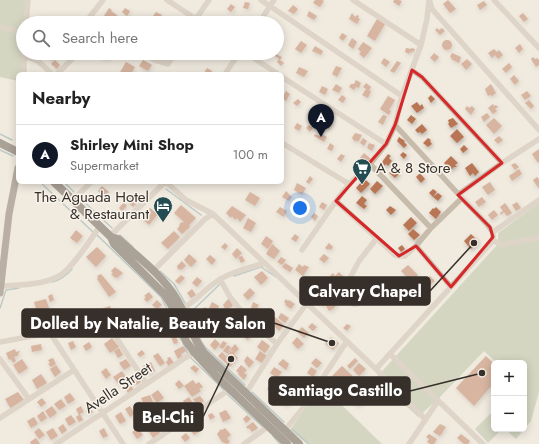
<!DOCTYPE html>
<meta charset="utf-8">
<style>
body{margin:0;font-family:Jost,sans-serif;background:#f6f6f6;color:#222}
.controls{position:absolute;right:12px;bottom:12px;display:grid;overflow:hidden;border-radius:6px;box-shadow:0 2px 10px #0003}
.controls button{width:36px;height:36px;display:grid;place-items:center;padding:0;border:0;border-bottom:1px solid #e0e0e0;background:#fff;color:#222;font:20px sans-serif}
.you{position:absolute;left:300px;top:208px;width:14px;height:14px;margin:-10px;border:3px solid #fff;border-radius:50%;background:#1a73e8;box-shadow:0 0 0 6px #1a73e833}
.badge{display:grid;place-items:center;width:26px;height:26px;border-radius:50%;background:#111827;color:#fff;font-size:13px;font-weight:700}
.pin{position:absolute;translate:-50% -33px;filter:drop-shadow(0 1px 2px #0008)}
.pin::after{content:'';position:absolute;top:21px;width:14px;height:12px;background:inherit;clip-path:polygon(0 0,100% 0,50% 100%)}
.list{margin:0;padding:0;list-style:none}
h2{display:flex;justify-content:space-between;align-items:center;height:52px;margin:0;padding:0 16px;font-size:17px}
h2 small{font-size:13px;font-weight:400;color:#767676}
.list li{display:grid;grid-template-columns:26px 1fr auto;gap:12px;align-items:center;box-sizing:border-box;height:60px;padding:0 16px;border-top:1px solid #e0e0e0}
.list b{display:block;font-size:15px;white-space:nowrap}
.list p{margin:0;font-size:13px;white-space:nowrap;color:#767676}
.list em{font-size:13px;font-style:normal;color:#767676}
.icon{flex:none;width:22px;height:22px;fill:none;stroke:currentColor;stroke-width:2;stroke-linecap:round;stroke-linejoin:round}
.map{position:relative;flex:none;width:539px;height:444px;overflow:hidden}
.search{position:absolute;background:#fff;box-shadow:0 2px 10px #0003;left:16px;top:16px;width:268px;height:44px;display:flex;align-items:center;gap:10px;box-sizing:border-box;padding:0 14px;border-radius:22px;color:#767676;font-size:15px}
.panel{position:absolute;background:#fff;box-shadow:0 2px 10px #0003;left:16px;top:72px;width:268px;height:112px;border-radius:6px}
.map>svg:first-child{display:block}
.grass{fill:#b1bea1}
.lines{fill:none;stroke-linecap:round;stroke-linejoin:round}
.stream{stroke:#81a5aa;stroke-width:1.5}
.building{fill:#b97654;filter:url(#shadow)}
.minor{stroke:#c7bbac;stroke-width:5.5}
.major{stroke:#76685d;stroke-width:7}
.highway{stroke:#564a42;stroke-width:8}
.marked{fill:none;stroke:#d62828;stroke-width:3;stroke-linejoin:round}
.labels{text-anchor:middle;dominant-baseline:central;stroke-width:3;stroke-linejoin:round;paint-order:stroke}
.poi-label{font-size:15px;fill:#362f2a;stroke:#f8f3eb;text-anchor:start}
.street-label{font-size:15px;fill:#362f2a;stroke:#f8f3eb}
.leader{fill:none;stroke:#362f2a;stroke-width:1.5}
.callout-dot{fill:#362f2a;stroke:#f8f3eb;stroke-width:1.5}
.callout{fill:#362f2a;stroke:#362f2a;stroke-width:1.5}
.callout-label{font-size:16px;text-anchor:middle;font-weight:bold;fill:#fff}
</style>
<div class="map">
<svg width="539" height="444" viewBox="0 0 539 444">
<defs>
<filter id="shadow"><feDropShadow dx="1" dy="2" stdDeviation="2" flood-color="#0004"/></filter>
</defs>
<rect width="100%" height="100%" fill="#f0eadf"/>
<path class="grass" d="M0 0H29L27 23H23L22 74H18V81L0 77Z
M539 203V392L531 421 516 439 505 429H524V363H497L484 351 440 397 418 417 376 378 498 244V233Z
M321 385 382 444H307L290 430Z
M494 410V429H502L488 443 475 429Z"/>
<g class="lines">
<path class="stream" d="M0 134 12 140
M0 150 13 156
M40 182 94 233
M64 182 74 192
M166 189 201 215
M81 199 112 228
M97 235 161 297 167 309
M120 235 133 247
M160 271 174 284 185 303
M234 276 261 267 276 277
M52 282C61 280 66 276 72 269
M0 308 6 290 19 288
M189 310 201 341 205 347 245 385
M168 312 181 340
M190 313 220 284
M183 343 188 354
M190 357 225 391
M252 392 284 422
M227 394 264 428
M292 429 309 444
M273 436 280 444"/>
</g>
<path class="building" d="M315 0H322L324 1 320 7 313 3Z
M394 0H399L402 1 399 6 393 2Z
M448 0 456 9 450 13 443 4Z
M484 1 487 5 480 10 477 5Z
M245 2 250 3 248 9 243 8Z
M231 4 235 7 231 12 227 9Z
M293 5 298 9 294 14 288 11Z
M109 8 112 10 111 11 117 15 113 22 104 16Z
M125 8 130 11 127 16 122 12Z
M309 11 317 16 314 20 307 16Z
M156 12 162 15 159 19 153 16Z
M352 13 355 17 357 15 359 16 358 18 360 19 357 24 349 19Z
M523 13 528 19 524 22 519 16Z
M377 19 385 24 375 41 367 36Z
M437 28 439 30 442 28 445 31 440 35 435 30Z
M342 33 347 36 343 41 339 38Z
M352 38 357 42 353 49 348 45Z
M442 45a5 5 0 1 1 10 0a5 5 0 1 1-10 0Z
M301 41 307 45 301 53 295 49Z
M363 42 372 48 364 58 359 54 361 52 358 49Z
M520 44 523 49 519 53 515 48Z
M315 46 323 51 321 55 312 51Z
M406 48 411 49V48L415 49 414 52 412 51V53L410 52 409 54 405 52Z
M494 49 497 52 499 50 503 55 498 59 495 55 492 58 488 53Z
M53 53 55 55 52 61 49 57Z
M101 53H111L110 58H101Z
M434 53 439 57 435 62 430 58Z
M452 53 461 57 459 63 451 59 452 58 450 57Z
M276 54 282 57 280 60 284 63 281 66 277 62 279 59 275 56Z
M533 57 535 59 537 58 539 60V65L536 67 531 59Z
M384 58 390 62 386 67 381 63Z
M467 59 472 64 466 70 461 64Z
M55 60 60 65 57 69 51 64Z
M143 60 152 65 148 71 139 66Z
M397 61 401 63 394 73 390 71Z
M126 62 135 67 131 74H119Z
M509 63 512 67 506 73 502 69Z
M336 66 342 68 337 77 332 74Z
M299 67 308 71 304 77 296 73Z
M207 68 212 71 210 74 204 73Z
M514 75 519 81 515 85 510 79Z
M356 80 361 83 359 88 356 87 354 90 349 87 351 84H354Z
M366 83 371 87 369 91H371L368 98 362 95 366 89 363 87Z
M336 84 342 88 339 93 332 90Z
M491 84 496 93 492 96 490 95 488 96 485 89Z
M322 86 328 89 325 95 319 92Z
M286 91 290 94 286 101 282 98Z
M527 91 531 96 525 100 521 95Z
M342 95 346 98 343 103 338 100Z
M431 95 435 99 431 103 428 98Z
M388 96 395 100 389 110 391 111 389 115 380 109Z
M298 99 301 102 297 106 293 103Z
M529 100 534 106 531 109 525 103Z
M417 102 420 106 422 104 424 108 417 113 411 106Z
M493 104 494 106 496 105 498 107 495 109 497 111 493 114 488 108Z
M467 106 469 108 472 106 475 109 471 115 465 109Z
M487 113 490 117 484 122 481 117Z
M383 115 387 116 383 125 378 122Z
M411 115 416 119 412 124 407 120Z
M318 117 324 121 321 126 315 121Z
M453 118 458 124 451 128 448 124 449 123 448 120Z
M494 118 502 126 494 134 486 125Z
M328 120 333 123 329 129 324 127Z
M297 123 302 126 299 131 294 128Z
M422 124 427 130 422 134 420 132 418 133 415 130Z
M309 125 313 128 310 132 306 128Z
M457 129 464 137 457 143 450 136Z
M355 133 362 135 358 142 356 140 355 142 352 138Z
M315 134 319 136 321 134 327 137 324 142 314 136Z
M499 136 503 140 498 144 494 140Z
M399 137 405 141 404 142 407 145 404 148 397 141Z
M363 138 367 141 364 146 360 143Z
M428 138 431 140 430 141 432 144 428 147 423 143Z
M330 143 334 146 332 151 327 149Z
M369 143 375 145 372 151 367 148Z
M464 145 468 149 463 153 460 149Z
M539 149V162L538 163 532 154Z
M403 152 407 155 404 159 400 155Z
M364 153 371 159 367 163 360 158Z
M341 154 345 156 341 162 337 159Z
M388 154 391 156 389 158 392 161 388 166 386 164 384 166 382 162Z
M451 156 458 163 455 165 457 167H454L451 170 444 163Z
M472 163 479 172 475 176 473 173 470 176 465 168Z
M515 163 519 167 515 170 511 165Z
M395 167 399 171 398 173 399 174 395 178 389 173Z
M519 169 522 174 512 181 509 176Z
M420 173 425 179 421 183 416 177Z
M310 176 313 179 309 184 306 182Z
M537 177 539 179V189L533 180Z
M366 180 370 184 361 193 356 188 362 181 364 182Z
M377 181 383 186 375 194 370 189Z
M490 182 495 190 488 195 482 187Z
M297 183 306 188 302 195 294 190Z
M102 186 109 192 104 197 98 191Z
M433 189 437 192 433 197 429 193Z
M286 191 292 197 289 201 282 197Z
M250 192 260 198 255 206 245 200Z
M438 193 442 196 438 201 433 197Z
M133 194 139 201 133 207 127 201Z
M362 196 367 200 364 204 367 206 364 209 356 203Z
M482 197 486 202 479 207 475 202Z
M124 202 127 206 122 211 119 208Z
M322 202 327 205 324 210 319 207Z
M517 202 521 208 516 211 512 205Z
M505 203 512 213 507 216 504 212 501 215 500 213 503 211 500 207Z
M181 205 196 218 189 225 190 227 182 234 177 229 179 227 180 223 184 222 174 213Z
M232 206 246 215 240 222 237 218 235 220 232 216 231 218 226 213Z
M390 206 396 210 391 215 386 210Z
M280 207 287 211 284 217 276 212Z
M436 207 441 212 436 219 429 213 433 208 434 209Z
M150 208 156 213 160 210 163 213 160 216 158 214 149 225 141 218Z
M494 210 498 215 492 220 488 215Z
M314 213 318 216 315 221 311 217Z
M411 217 417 223 409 231 403 225Z
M248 218 256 223 251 232 243 228Z
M413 229 420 235 414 240 408 234Z
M76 230 83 236 77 243 70 238Z
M174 231 180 237 168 249 161 243Z
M295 234 299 237 296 242 291 239Z
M471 234 479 242 471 249 464 241Z
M266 236 273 241 268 249 261 244Z
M225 243 228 246 225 250 221 247Z
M329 243 333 247 331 250 329 249 328 250 325 248Z
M272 244 280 251 274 259 266 254Z
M402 245 405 249 401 252 398 248Z
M97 247 106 256 96 267 86 257Z
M237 248 242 253 238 257 242 256 245 261 241 263 238 257 236 259 232 254Z
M189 254 197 261 191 267 184 260Z
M324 254 329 258 324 263 319 259Z
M210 255 216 260 212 265 206 259Z
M281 257 286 260 282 265 277 262Z
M182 261 186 266 181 270 179 269 178 270 177 266Z
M285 263 293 268 290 272 282 267Z
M299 264 303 267 304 265 309 267 303 276 295 270Z
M408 265 418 275 411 281 401 271Z
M115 267 123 273 117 278 116 277 115 278 111 274 113 273 111 271Z
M262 271 268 278 261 285 254 277Z
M339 272 345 278 339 284 330 276 333 273 335 276Z
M101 274 116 292 109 297 97 279 98 278 97 276Z
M181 275 185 278 179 284 175 281Z
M305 276 312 281 307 288 300 284Z
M430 276 435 281 426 288 422 282Z
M197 277 202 281 197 287 192 283Z
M250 288 255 293 248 300 243 295Z
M192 289 196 295 191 298 187 293Z
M149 292 153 297 147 302 144 299 146 297 144 296Z
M52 294 54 300 50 302 48 296Z
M322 297 327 301 323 306 319 302Z
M229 298 233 306 226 310 223 305Z
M332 298 338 303 333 309 329 311 326 306Z
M46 299 50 311 38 315 34 302Z
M286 299 288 301 289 300 295 304 291 309 285 305 286 304 284 302Z
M157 300 162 305 157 309 152 305Z
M212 302 219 306 216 312 209 308Z
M253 302 259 305 256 310 251 308Z
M110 306 113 314 103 317 101 309Z
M205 307 213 316 203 324 195 316Z
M281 313 289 318 285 323 278 318Z
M275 317 284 325 279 331 270 322Z
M312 323 317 327 313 331 308 327Z
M347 324 351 326 347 331 343 328Z
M302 327 309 333 304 338 297 332Z
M247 329 252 333 248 340 242 336Z
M175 335 178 341H177L178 343 174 344 171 337Z
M297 337 304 344 298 349 292 343Z
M331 337 339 343 333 350 325 344Z
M112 338 119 347 110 353 104 344Z
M215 339 220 344 215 350 210 345Z
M262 340 270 346 265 353 257 347Z
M73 341 76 347 71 350 68 343Z
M223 341 227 343 223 349 219 347Z
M89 342 92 347 86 351 83 346Z
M41 344 42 350 32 352 31 346Z
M235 344 239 349 234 354 238 358 230 367 218 356 222 352 226 356 225 358 231 351 233 352 231 350 228 354 223 351 227 345 231 347 228 352Z
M183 346 186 351 181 354 182 356 178 359 174 351Z
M119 348 123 355 118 358 114 351Z
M15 349 16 352 19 351 20 352 18 353 19 355 14 357 16 361 13 363 11 359 9 360 6 353Z
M142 350 145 354 140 357 137 354Z
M260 351 267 356 262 363 255 359Z
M158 353 165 363 160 366 153 356Z
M247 356 254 362 249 368 244 361Z
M486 356 494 364V383L474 406 456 388Z
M170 357 174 363 169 367 166 362 168 360 167 358Z
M53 358 56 364 51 367 48 364 50 363 48 360Z
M316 358 322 363 317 368 311 363Z
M355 358 358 361 350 369 347 366Z
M22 359 28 368 19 374 13 365Z
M126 359 131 366 124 370 119 363Z
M283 359 289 364 286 370 278 364Z
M151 362 155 371 148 375 143 366Z
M359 363 366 369 359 376 353 370Z
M56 365 61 372 55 377 50 369Z
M194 365 199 369 196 373 190 368Z
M241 365 247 370 244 373 247 375 244 380 238 374 239 373 236 371Z
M342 366 371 393 358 406 330 378Z
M274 367 282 372 277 378 270 373Z
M311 367 317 371 313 377 307 373Z
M106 368 111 375 106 379 101 372Z
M122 371 127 379 119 385 113 377Z
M41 374 47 383 37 389 32 380Z
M135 374 141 382 136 385 131 377Z
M179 380 184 386 179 389 175 384Z
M193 380 196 384 199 382 203 387 199 389 201 391 192 397 184 386Z
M272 382 281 389 275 395 267 389Z
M130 384 134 390 128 393 125 387Z
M158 390 164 398 157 403 151 395Z
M18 392 24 400 11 409 5 399Z
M70 393 75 400 68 404 64 397Z
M150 395 153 402 151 403 152 405 149 406 147 404 144 405 141 398Z
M285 395 291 401 287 406 280 400Z
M200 396 204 401 198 406 193 399Z
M189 397 194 405 187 409 183 401Z
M42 398 46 403 41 407 37 402Z
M61 399 66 406 59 410 54 404Z
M140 401 146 410 141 413 135 404Z
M52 406 57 413 50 418 45 411Z
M81 406 84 412 80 414 83 420 79 422 76 417 79 415 76 409Z
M130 406 135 414 130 417 125 409Z
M89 408 93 412 89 415 86 411Z
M226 410 231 418 223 422 219 413Z
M43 411 47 418 41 422 37 416Z
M121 412 126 421 120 424 115 416Z
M212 413 215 417 210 420 208 415Z
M71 415 76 422 69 426 65 419Z
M247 415 251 419 246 423 243 419Z
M34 417 38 424 31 428 27 421Z
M152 420 160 433 153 438 145 425Z
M253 422 258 428 252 432 249 428 248 429 246 427Z
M63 424 67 430 62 434 58 428Z
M440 424 446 427 440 436 433 432Z
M195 425 199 432 194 435 189 429Z
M39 428 45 435 39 439 34 432Z
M53 428 58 436 51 440 46 432Z
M104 428 108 436 103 438 99 431Z
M138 428 143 435 137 439 132 432Z
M225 428 231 435 227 438 230 442 227 444 222 442 217 434 221 429 222 430Z
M186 433 190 438 185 442 181 437Z
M429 434 437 439 434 444H430L427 442 429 439 426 437Z
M461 434 470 441 468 444H464L457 438Z
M36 438 40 444H31L30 442Z"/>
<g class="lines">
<path class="minor" d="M167 0 196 19
M261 0 402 96
M353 0 421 45
M494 0 539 48
M430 2 432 9 439 17 539 130
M26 23 28 0
M85 23 103 0
M193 23 209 0
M259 23 274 0
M0 27 23 33
M142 53 155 60 168 64 175 53
M246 53 278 74
M24 54V74
M24 57C37 58 43 65 52 74
M412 70 422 77 502 163
M57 74 78 53
M225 74 239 53
M282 77 386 144
M395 125 462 198 487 224 493 232
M282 143 349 184
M370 164 431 228
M166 182 186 200 213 214 376 369 425 419
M459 194 502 163 539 139
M73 200 91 182
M336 201 395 255 399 256H405L416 246 431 228 462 198
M110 236 165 182
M493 240 501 245 505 244 539 238
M416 246 451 287
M302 250 336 201 349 184 370 164 386 144 395 125 402 96 421 45 427 19 429 0
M153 271 205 219 213 214
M220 279 230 297 242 312 277 344
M1 286C19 285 43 285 59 276 72 269 91 239 100 226
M361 302 357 304H353L345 296 344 289 359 261 377 238
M182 309C195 302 204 290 216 282 230 272 248 268 265 263
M106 322 146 383
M50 333 123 444
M0 342 174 310
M390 354 483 444
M0 359 29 399
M376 369 490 244 493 240V232L539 200
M246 393 277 344 307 303
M0 418 74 370
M285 430 303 408 347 341
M56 444 194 352
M149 444 230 389
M244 444 269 426
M409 444 438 401"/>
<path class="major" d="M0 293 9 214 18 168"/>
<path class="highway" d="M0 143 18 152
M54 182 111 237 114 244 165 295 172 306 186 341 194 352 216 376 287 444
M111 237 118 239C138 257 162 275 176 298 187 316 191 336 204 353L299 444"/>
</g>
<path d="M0 0H539V444H0ZM412 70 422 77 502 163 458 195 490 227 493 237 451 287 416 246 399 256 336 201 386 144 395 125Z" fill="#f0eadf" fill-opacity=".55" fill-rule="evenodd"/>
<path class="marked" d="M412 70 422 77 502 163 458 195 490 227 493 237 451 287 416 246 399 256 336 201 386 144 395 125Z"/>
<defs>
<symbol id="supermarket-pin" viewBox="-11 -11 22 30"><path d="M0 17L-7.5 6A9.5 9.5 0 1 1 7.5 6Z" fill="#244c53" stroke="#f8f3eb"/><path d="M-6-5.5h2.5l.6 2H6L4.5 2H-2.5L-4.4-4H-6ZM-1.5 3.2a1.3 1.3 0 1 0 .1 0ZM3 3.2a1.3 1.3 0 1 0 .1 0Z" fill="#fff"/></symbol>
<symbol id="hotel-pin" viewBox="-11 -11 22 30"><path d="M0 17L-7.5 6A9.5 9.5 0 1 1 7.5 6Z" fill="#244c53" stroke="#f8f3eb"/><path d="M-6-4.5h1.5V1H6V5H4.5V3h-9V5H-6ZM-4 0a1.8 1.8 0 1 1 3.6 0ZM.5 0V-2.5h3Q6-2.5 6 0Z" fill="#fff"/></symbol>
</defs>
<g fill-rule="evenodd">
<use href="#supermarket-pin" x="351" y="157" width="22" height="30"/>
<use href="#hotel-pin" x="152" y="195" width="22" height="30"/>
</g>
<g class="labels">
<g class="poi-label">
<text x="376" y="168">A &amp; 8 Store</text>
<text x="149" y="197" text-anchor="end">The Aguada Hotel<tspan x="149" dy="17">&amp; Restaurant</tspan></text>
</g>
<g class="street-label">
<text transform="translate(118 388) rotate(-34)">Avella Street</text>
</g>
</g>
<path class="leader" d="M474 243L430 291M332 343L274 323M482 373L410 391M231 359L203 417"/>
<g class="callout-dot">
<circle cx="474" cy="243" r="4"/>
<circle cx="332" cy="343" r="4"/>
<circle cx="482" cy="373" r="4"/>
<circle cx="231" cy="359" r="4"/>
</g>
<g class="callout">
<rect x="300" y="277" width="130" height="28" rx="4"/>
<rect x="22" y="309" width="252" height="28" rx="4"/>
<rect x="269" y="377" width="141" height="28" rx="4"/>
<rect x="134" y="403" width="69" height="28" rx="4"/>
</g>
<g class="callout-label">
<text x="365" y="297">Calvary Chapel</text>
<text x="148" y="329">Dolled by Natalie, Beauty Salon</text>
<text x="340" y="396">Santiago Castillo</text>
<text x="168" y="423">Bel-Chi</text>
</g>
</svg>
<div class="controls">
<button>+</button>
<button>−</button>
</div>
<div class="you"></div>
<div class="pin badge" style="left:321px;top:137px">A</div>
<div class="search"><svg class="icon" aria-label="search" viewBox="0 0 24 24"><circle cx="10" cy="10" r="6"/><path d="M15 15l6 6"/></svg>Search here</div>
<section class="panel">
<h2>Nearby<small></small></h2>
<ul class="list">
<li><span class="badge">A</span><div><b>Shirley Mini Shop</b><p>Supermarket</p></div><em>100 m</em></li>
</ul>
</section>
</div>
